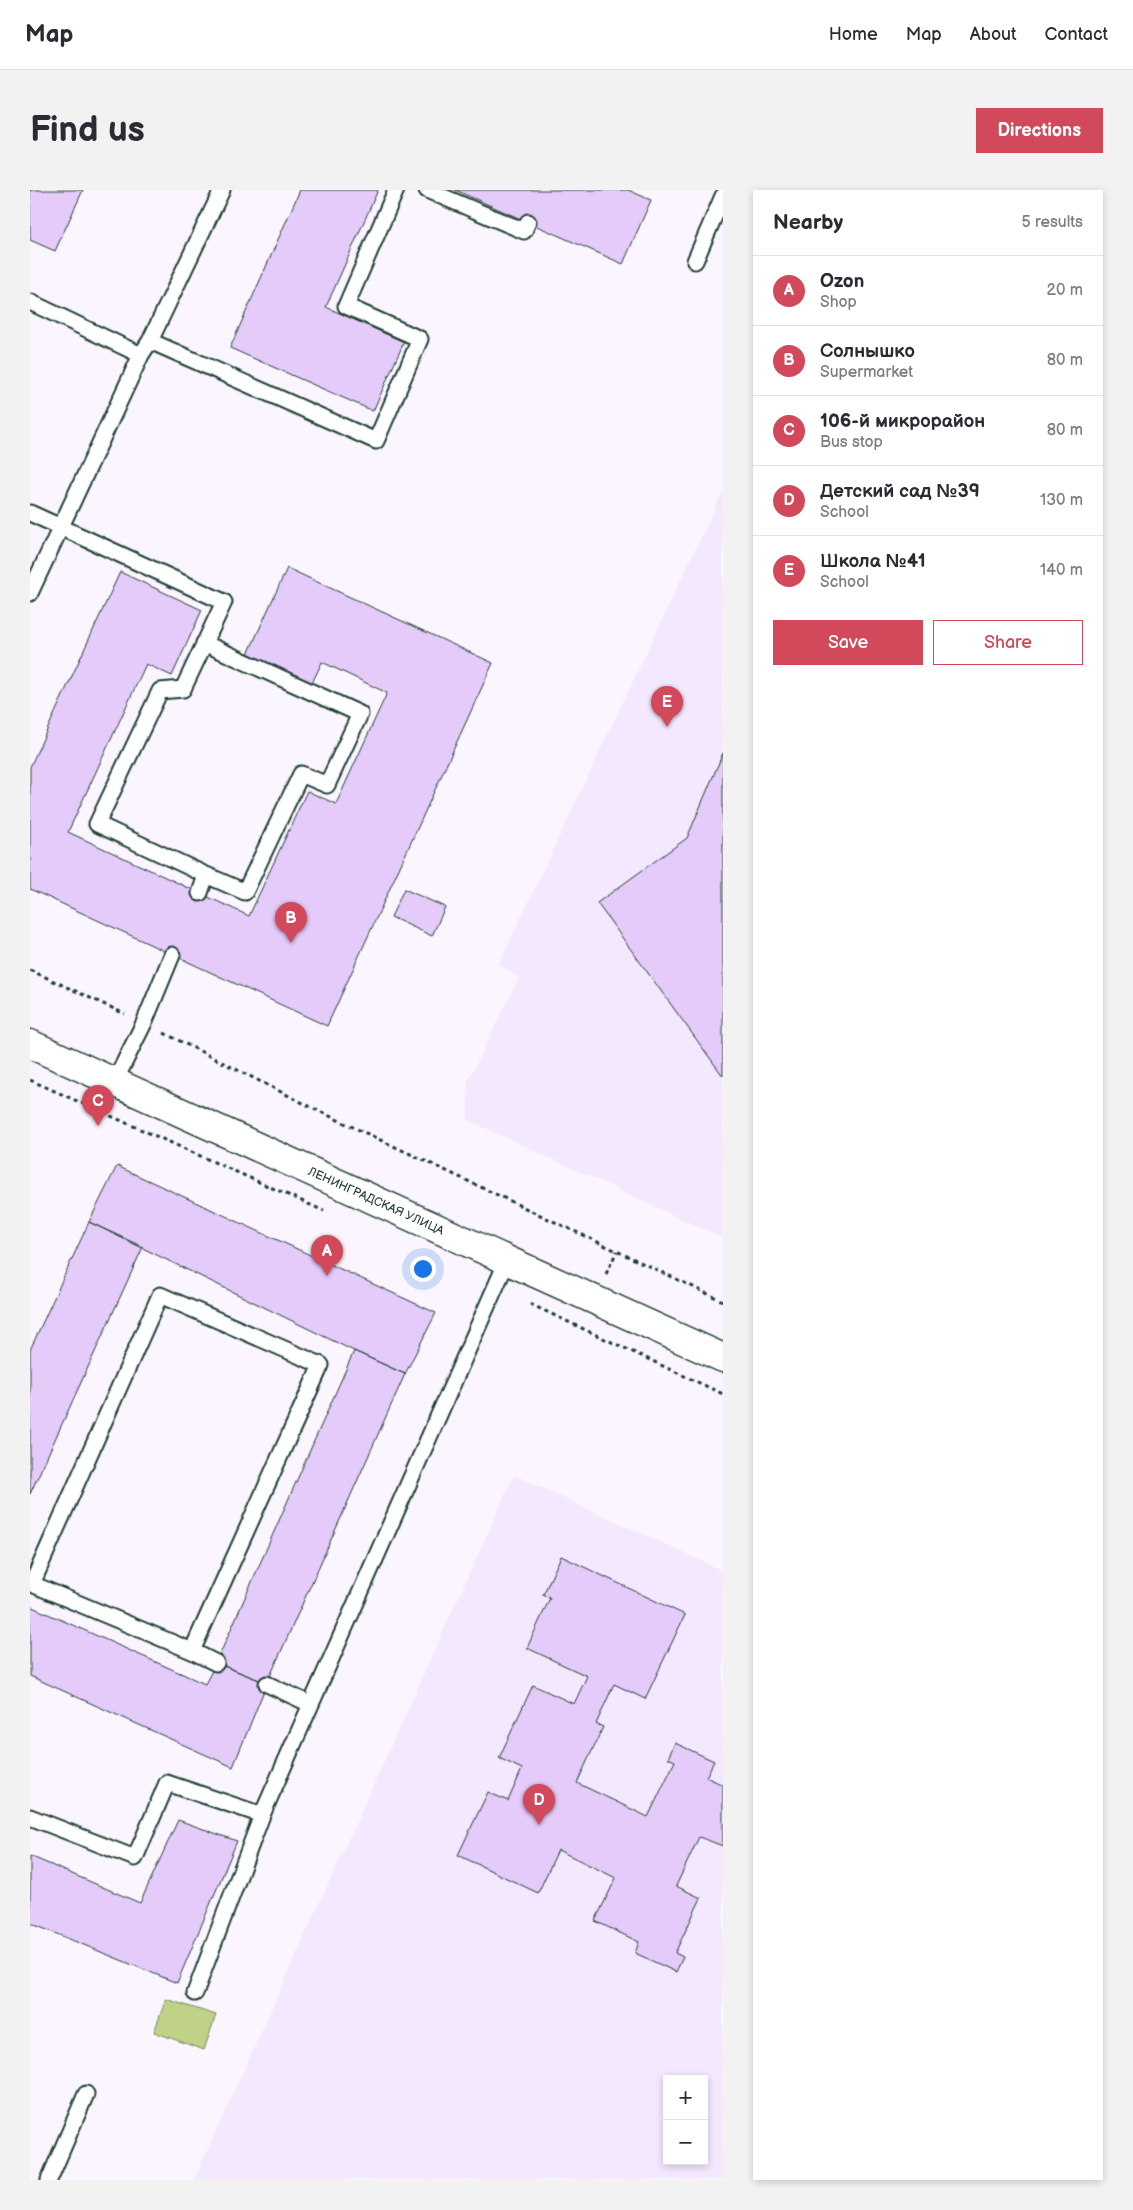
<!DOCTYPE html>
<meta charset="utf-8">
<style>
body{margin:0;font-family:"Balsamiq Sans",sans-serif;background:#f2f2f3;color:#2b2b33}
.controls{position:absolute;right:15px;bottom:15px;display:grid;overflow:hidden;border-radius:0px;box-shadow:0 2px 8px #0003}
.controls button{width:45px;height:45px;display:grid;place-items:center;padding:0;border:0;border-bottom:1px solid #e1e1e2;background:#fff;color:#2b2b33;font:25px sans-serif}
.you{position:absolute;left:392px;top:1078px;width:18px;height:18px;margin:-12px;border:4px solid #fff;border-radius:50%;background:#1a73e8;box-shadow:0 0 0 8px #1a73e833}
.badge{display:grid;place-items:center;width:32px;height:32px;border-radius:50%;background:#d1495b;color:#fff;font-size:16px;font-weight:700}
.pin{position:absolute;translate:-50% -41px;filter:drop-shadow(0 1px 2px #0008)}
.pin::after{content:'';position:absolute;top:26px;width:18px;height:15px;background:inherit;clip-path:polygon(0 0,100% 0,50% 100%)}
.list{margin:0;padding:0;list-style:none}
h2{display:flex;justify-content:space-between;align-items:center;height:65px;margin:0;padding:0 20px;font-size:21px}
h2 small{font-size:16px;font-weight:400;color:#7c7c81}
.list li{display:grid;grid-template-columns:32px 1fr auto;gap:15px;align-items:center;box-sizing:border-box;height:70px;padding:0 20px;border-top:1px solid #e1e1e2}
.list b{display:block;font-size:19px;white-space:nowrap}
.list p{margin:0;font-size:16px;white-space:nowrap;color:#7c7c81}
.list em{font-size:16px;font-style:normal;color:#7c7c81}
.actions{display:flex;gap:10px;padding:15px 20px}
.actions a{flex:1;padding:11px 0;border:1px solid #d1495b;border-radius:0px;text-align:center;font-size:18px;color:#d1495b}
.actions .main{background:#d1495b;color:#fff}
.map{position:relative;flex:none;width:693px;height:1990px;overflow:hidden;border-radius:0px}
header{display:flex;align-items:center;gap:30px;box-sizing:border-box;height:70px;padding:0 25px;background:#fff;border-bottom:1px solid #e1e1e2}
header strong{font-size:24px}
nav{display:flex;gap:28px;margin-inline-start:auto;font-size:18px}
.intro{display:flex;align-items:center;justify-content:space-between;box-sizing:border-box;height:120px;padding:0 30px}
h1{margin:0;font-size:35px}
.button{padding:12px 22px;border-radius:0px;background:#d1495b;color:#fff;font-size:18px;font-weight:700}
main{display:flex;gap:30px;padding:0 30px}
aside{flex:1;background:#fff;border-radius:0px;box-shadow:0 2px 8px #0003}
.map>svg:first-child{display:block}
.built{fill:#f3e8fd;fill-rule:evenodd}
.green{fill:#c0d287;stroke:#70885e}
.building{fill:#e4cbfa;stroke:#1f3d34}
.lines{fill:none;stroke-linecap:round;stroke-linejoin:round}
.lane-casing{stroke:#1f3d34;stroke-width:19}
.secondary-casing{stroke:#1f3d34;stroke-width:31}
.path{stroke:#1f3d34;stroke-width:3;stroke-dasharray:4 4;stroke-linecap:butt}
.lane{stroke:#fff;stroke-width:15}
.secondary{stroke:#fff;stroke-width:28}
.labels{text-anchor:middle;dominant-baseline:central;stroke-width:4.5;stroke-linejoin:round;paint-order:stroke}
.street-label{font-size:12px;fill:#1f3d34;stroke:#fff}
</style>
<header>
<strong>Map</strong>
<nav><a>Home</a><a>Map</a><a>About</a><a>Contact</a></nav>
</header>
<div class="intro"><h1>Find us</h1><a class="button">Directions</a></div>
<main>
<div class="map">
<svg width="693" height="1990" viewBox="0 0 693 1990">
<rect width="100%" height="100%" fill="#faf5fe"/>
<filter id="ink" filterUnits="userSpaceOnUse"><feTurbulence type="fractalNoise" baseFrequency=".02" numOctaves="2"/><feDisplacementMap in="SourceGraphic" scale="10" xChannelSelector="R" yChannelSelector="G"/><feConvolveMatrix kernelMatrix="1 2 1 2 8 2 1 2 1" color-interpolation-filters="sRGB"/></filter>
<g filter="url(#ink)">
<path class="built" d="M693 301V1048L438 930V891L489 788 469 774Z
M484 1285 693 1381V1990H164ZM637 1889H674V1971H637Z"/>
<path class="green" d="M136 1809 186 1825 174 1860 124 1842Z"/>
<path class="building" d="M0 0H53L25 61 0 50Z
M270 0H348L296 117 374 152 343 221 200 158Z
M425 0H598L621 10 593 74Z
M257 378 463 473 297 836 0 699V577L90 382 172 420 142 486 116 474 38 642 219 726 277 601 306 614 357 503 292 472 282 493 218 464Z
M693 563V886L567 713 657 648Z
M374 699 415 717 402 746 361 727Z
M87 976 406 1123 375 1184 324 1161 59 1032Z
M59 1032 113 1057 0 1304V1160Z
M324 1161 375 1184 237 1493 186 1473Z
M531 1366 655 1425 615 1509 584 1494 566 1534 573 1537 547 1593 618 1627 645 1571 638 1568 645 1553 684 1571 676 1587 693 1595V1656L669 1647 646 1696 671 1708 645 1763 653 1767 646 1782 605 1763 609 1752 565 1731 586 1688 528 1660 508 1703 428 1665 458 1602 478 1611 492 1579 469 1568 503 1495 544 1514 557 1486 497 1458 520 1408 513 1405Z
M0 1416 175 1494 186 1473 237 1493 203 1577 0 1486Z
M148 1630 207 1651 147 1793 0 1733V1666L110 1713Z"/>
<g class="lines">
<defs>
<path id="lane" d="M397 0 494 41 498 32
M665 71 693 6
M0 112 111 165
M120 151 192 0
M0 323 194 412 153 499 130 501 67 634 176 685 170 703
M0 403 111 165 120 151 346 251 390 149 316 116 366 0
M174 453 330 524 297 595 271 584 215 702 176 685
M84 893 114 833 142 765
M162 1461 2 1394 130 1105 291 1175 162 1461 186 1473
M237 1494 280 1514
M0 1627 105 1668 137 1593 232 1625
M165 1803 232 1625 477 1071
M19 1990 56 1904"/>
<g id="secondary">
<path id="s1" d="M0 854 693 1168"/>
</g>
</defs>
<use href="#lane" class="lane-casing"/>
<use href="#secondary" class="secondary-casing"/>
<path class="path" d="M0 780 95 824
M134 843 291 922 693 1111
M0 890 294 1021
M576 1084 587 1061
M500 1114 693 1204"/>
<use href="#lane" class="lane"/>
<use href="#secondary" class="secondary"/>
</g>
</g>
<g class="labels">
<g class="street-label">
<text stroke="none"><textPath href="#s1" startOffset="380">ЛЕНИНГРАДСКАЯ УЛИЦА</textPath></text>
</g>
</g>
</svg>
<div class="controls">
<button>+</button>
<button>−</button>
</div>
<div class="you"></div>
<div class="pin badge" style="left:297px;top:1086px">A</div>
<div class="pin badge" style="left:261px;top:753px">B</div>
<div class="pin badge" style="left:68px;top:936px">C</div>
<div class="pin badge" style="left:509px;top:1635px">D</div>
<div class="pin badge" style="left:637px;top:537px">E</div>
</div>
<aside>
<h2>Nearby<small>5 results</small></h2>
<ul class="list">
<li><span class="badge">A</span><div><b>Ozon</b><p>Shop</p></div><em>20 m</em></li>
<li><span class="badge">B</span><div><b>Солнышко</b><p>Supermarket</p></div><em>80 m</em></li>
<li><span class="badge">C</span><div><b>106-й микрорайон</b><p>Bus stop</p></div><em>80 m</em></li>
<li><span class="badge">D</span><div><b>Детский сад №39</b><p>School</p></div><em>130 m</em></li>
<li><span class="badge">E</span><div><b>Школа №41</b><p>School</p></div><em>140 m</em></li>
</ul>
<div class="actions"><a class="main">Save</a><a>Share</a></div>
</aside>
</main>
